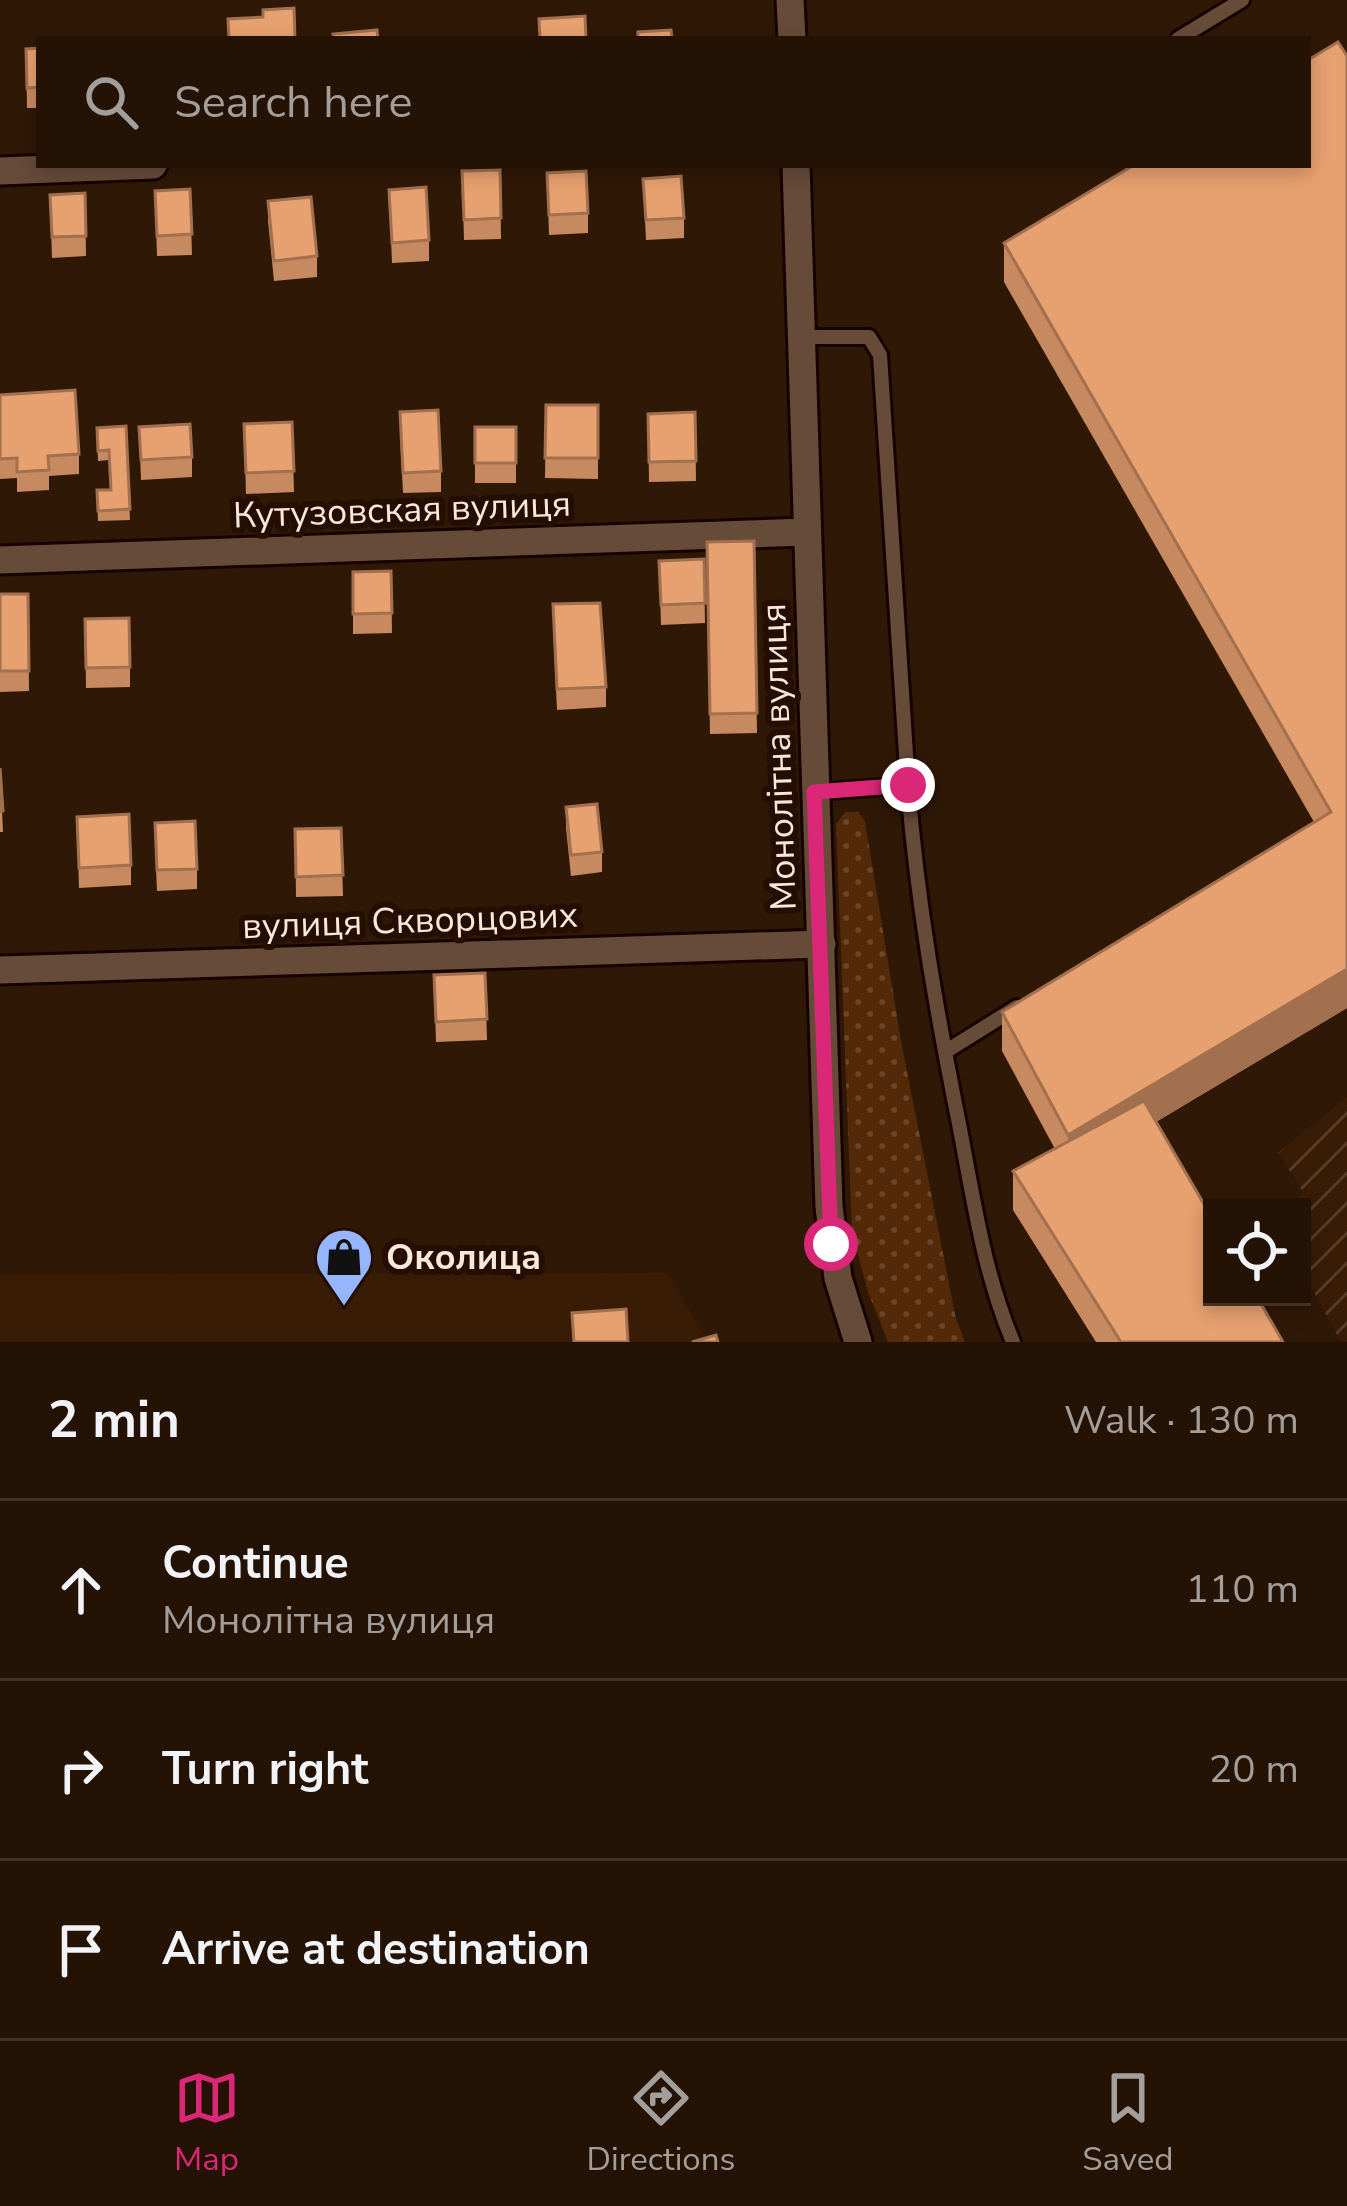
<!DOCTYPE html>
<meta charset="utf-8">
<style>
body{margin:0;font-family:"Nunito Sans",sans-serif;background:#302013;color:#f1f3f6}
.controls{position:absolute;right:36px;bottom:36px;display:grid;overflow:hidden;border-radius:0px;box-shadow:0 6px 18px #0003}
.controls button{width:108px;height:108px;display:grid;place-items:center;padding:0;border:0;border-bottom:3px solid #413226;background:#241204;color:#f1f3f6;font:60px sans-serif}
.stop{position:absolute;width:36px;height:36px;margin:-27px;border:9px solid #db2777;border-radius:50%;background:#fff}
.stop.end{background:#db2777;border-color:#fff;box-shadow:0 3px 12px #0008}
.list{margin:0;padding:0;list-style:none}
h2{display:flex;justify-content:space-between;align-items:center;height:156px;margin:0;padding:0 48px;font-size:51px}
h2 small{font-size:39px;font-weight:400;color:#a39e9a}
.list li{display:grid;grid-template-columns:78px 1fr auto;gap:36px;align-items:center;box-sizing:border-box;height:180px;padding:0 48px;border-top:3px solid #413226}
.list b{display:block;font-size:45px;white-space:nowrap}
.list p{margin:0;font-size:39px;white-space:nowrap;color:#a39e9a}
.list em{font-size:39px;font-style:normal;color:#a39e9a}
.icon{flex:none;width:66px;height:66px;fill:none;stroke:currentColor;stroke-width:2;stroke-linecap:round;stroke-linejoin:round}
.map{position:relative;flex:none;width:1347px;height:1342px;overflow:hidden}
.search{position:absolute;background:#241204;box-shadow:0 6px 18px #0003;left:36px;right:36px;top:36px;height:132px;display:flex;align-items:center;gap:30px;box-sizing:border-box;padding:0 42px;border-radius:0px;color:#a39e9a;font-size:45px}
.sheet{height:696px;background:#241204}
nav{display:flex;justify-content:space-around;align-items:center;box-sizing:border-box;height:168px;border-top:3px solid #413226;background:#241204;font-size:33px;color:#a39e9a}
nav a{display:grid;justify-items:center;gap:6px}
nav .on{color:#db2777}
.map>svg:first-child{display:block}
.built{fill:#391c05}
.industrial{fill:url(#industrial-furrows)}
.grass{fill:url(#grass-dots)}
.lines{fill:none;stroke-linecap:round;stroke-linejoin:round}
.service-casing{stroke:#160300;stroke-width:20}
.minor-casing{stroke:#160300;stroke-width:33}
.service{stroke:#674b39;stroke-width:14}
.minor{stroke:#674b39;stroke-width:27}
.wall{fill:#c78a60}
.shaded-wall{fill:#a2704e}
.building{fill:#e7a070;stroke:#a2704e;stroke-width:3}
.route{stroke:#db2777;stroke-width:15}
.labels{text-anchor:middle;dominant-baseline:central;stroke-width:12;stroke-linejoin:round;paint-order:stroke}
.street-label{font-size:36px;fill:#f8e7dc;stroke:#250e01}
.poi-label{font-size:36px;font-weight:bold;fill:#f8e7dc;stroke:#250e01;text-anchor:start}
</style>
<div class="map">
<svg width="1347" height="1342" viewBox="0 0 1347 1342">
<defs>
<pattern id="industrial-furrows" width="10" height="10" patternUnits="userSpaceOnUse" patternTransform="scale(3)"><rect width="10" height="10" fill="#391c05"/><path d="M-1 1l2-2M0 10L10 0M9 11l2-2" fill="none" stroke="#563d29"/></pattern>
<pattern id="grass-dots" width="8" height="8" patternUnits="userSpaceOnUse" patternTransform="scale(3)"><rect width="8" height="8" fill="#532907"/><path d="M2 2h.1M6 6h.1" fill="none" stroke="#6c482b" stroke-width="1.8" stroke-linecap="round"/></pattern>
</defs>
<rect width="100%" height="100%" fill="#301806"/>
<path class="built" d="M668 1273 708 1342H0V1274Z"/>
<path class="industrial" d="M1347 1097V1342H1341L1302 1270V1207H1286L1303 1192 1278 1153Z"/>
<path class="grass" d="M845 812H858L865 821 901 1041 956 1319 965 1342H888L868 1292 852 1232 836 824Z"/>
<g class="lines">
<defs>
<path id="service" d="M1178 39 1242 0
M804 337H869L880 355 908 785
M816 792 908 785C917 902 937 1014 960 1129 974 1202 984 1273 1013 1342
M945 1052 1017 1007"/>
<path id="minor" d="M790 0 792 39
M796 165 829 1207 838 1278 858 1342
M0 171 153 165
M0 560 806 532
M0 970 822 944"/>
</defs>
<use href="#service" class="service-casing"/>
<use href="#minor" class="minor-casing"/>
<use href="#service" class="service"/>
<use href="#minor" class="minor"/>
</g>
<path class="wall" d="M39 48V108H27L26 49Z
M1308 165 1347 1008 1156 1122 1283 1342H1096L1013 1210V1171L1055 1149 1002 1051V1012L1314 822 1004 282V243Z
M500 170 501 239 464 240 462 171Z
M547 173 588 213V233L549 235Z
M643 179 684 218V238L646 240Z
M190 189 192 255 157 256 155 191Z
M389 190 429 240V261L392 263Z
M85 193 86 256 52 258 50 195Z
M268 201 317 256V277L274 281 268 221Z
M0 395 79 454V474L49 476V490L17 492V478L0 479Z
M546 405H598V479L545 478Z
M695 412 696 481 649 482 648 414Z
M292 422 294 492 246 494 244 424Z
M126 426 130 520 98 521 97 490H111L109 460 98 461 97 428Z
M139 427 192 457V477L141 480Z
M475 427H516V483H475Z
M400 432 441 471V492L403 493Z
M754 541 757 733 710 734 707 542Z
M704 559 705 623 661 625 659 561Z
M391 571 392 633 353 634V572Z
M0 594H28L29 691 0 692Z
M85 619 130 667V687L86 688Z
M553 625 606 687V707L557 710Z
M0 768 3 832H0Z
M566 807 602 852V872L571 876 566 828Z
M77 817 131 865V885L79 888Z
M341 828 343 896 296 897 295 829Z
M155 843 197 869V889L157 891Z
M485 973 487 1040 436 1042 434 975Z"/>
<path class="shaded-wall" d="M1347 969V1008L1068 1174V1135Z"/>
<path class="building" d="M294 8 295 39H229L228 19 263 17V10Z
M585 16 586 39H540L539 19Z
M377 30 378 39H334L333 34Z
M671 30 672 39H638V32Z
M1338 42 1347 56V969L1068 1135 1002 1012 1331 812 1004 243 1134 165H1308V60Z
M39 48V87L27 88 26 49Z
M500 170 501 218 464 220 462 171Z
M586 171 588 213 549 215 547 173Z
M681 176 684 218 646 220 643 179Z
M426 187 429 240 392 243 389 190Z
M190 189 192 234 157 236 155 191Z
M85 193 86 236 52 237 50 195Z
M311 197 317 256 274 261 268 201Z
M75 390 79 454 48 456 49 470 17 472V458L0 459V395Z
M546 405H598V458H545Z
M438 410 441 471 403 473 400 412Z
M695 412 696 461 649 462 648 414Z
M292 422 294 471 246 473 244 424Z
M190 424 192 457 141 460 139 427Z
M126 426 130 509 98 511 97 490H111L109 450 98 451 97 428Z
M475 427H516V463H475Z
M754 541 757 713 710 714 707 542Z
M704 559 705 603 661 605 659 561Z
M391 571 392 613 353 614V572Z
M0 594H28L29 671H0Z
M600 603 606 687 557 689 553 604Z
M129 618 130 667 86 668 85 619Z
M0 768 3 811 0 812Z
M597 804 602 852 571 855 566 807Z
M129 814 131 865 79 868 77 817Z
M195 821 197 869 157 870 155 823Z
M341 828 343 875 296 877 295 829Z
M485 973 487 1019 436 1022 434 975Z
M1144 1101 1212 1218V1297H1257L1283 1342H1121L1013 1171Z
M626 1309 628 1342H574L572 1313Z
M716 1335 718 1342H692Z"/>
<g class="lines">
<path class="route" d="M831 1244 814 792 908 785"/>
</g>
<defs>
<symbol id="shop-pin" viewBox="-11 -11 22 30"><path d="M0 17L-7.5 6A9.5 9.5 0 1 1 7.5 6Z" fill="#95b6fd" stroke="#250e01"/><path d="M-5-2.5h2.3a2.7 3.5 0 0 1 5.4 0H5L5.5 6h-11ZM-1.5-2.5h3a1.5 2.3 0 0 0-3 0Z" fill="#111"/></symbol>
</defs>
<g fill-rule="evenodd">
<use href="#shop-pin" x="311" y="1224" width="66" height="90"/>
</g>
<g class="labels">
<g class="street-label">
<text transform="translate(402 510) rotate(-2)">Кутузовская вулиця</text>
<text transform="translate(779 757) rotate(-92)">Монолітна вулиця</text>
<text transform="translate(410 921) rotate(-2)">вулиця Скворцових</text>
</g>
<g class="poi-label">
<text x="386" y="1257">Околица</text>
</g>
</g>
</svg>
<div class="controls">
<button><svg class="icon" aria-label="locate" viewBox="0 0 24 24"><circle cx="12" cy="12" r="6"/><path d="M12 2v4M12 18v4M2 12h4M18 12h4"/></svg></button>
</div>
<div class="stop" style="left:831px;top:1244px"></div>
<div class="stop end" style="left:908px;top:785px"></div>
<div class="search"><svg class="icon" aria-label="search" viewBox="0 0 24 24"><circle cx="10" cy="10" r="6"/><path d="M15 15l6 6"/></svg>Search here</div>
</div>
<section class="sheet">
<h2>2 min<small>Walk · 130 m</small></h2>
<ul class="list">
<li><svg class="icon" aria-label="ahead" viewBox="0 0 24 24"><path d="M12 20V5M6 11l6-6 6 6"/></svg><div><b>Continue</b><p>Монолітна вулиця</p></div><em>110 m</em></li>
<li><svg class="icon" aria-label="right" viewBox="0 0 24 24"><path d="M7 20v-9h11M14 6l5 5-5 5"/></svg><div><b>Turn right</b></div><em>20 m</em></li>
<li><svg class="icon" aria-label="arrive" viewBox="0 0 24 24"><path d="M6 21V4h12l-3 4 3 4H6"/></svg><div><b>Arrive at destination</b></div></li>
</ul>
</section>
<nav>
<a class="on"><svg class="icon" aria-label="map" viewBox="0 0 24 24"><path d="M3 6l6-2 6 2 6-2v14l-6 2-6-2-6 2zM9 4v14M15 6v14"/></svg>Map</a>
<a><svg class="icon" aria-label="directions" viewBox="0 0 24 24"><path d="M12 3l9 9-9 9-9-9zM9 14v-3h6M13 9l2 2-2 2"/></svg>Directions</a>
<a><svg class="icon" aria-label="saved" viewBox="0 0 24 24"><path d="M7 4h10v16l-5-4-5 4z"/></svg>Saved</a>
</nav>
